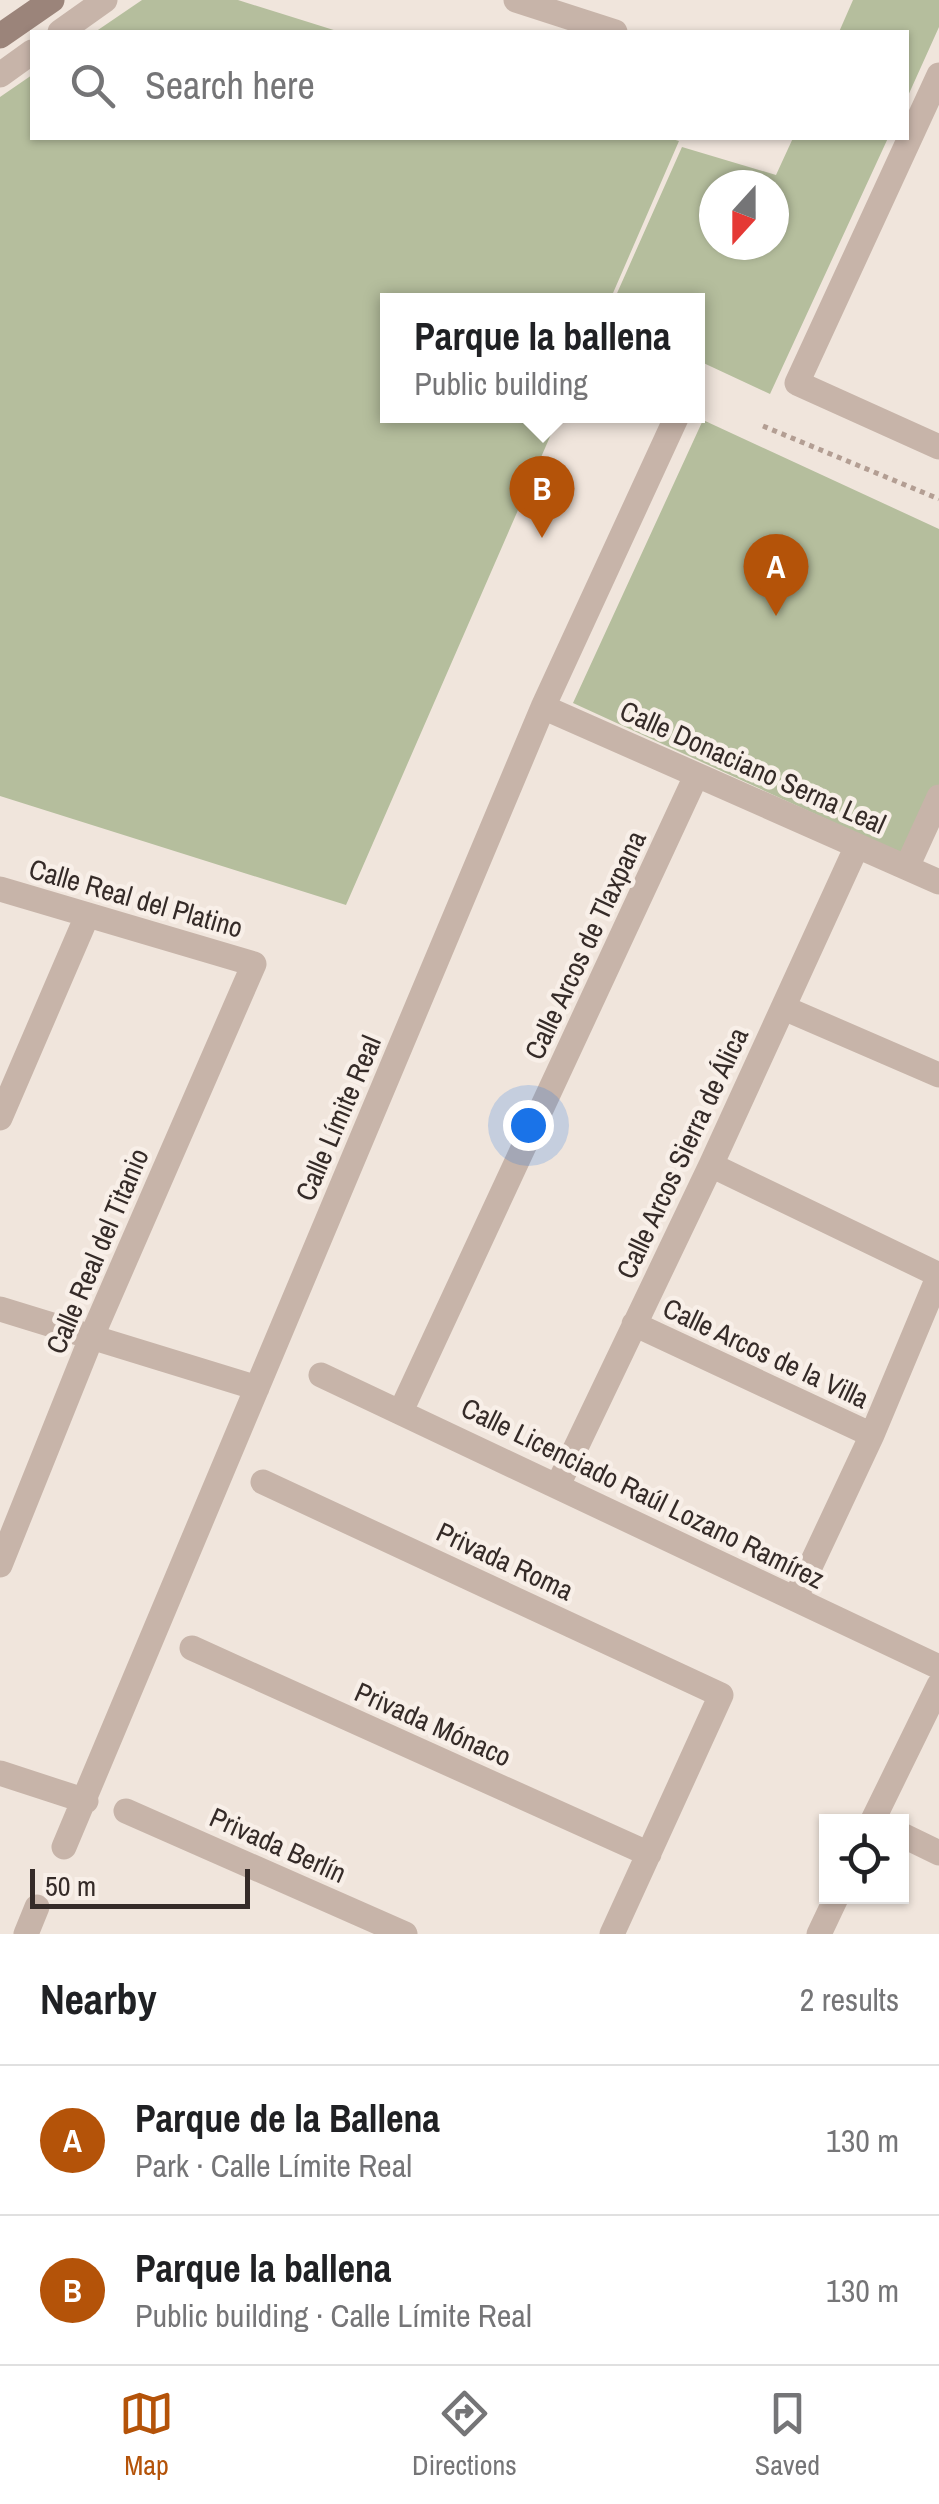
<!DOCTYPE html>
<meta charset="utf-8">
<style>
body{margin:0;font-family:"Archivo Narrow",sans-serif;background:#f2f2f2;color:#202124}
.controls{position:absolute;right:30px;bottom:30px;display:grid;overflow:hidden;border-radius:0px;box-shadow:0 2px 8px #0004}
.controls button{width:90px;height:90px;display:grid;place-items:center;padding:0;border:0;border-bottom:2px solid #e0e0e0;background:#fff;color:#202124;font:50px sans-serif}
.compass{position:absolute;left:699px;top:170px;width:90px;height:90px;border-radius:50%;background:#fff;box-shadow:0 2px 8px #0004;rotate:201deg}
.scale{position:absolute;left:30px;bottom:25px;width:220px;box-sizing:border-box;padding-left:10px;border:5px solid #352b28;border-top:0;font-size:28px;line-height:35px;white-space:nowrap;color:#352b28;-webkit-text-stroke:8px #f8efe8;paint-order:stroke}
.you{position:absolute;left:528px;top:1125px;width:35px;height:35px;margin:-25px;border:8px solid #fff;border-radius:50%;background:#1a73e8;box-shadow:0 0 0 15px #1a73e833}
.badge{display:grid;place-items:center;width:65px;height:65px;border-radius:50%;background:#b45309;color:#fff;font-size:32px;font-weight:700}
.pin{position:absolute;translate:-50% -82px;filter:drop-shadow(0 2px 5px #0008)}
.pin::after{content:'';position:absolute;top:52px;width:35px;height:30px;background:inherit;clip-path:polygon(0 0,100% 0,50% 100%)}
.popup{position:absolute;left:380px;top:293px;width:325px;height:130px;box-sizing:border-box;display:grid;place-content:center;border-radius:0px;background:#fff;filter:drop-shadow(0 2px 8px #0005);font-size:32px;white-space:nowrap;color:#757577}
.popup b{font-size:38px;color:#202124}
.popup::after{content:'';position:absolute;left:50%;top:100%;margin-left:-20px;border:20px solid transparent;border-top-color:#fff}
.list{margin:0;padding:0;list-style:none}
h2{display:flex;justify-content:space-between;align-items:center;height:130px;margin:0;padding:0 40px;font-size:42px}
h2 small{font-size:32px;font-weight:400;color:#757577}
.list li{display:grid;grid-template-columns:65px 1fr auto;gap:30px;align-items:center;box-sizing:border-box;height:150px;padding:0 40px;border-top:2px solid #e0e0e0}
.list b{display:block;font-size:38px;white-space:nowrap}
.list p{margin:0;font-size:32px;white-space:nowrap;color:#757577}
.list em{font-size:32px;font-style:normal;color:#757577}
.icon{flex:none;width:55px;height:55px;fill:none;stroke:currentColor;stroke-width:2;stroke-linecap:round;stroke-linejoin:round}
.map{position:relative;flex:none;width:939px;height:1934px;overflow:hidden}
.search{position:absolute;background:#fff;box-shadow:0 2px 8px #0004;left:30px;right:30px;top:30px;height:110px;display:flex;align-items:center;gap:25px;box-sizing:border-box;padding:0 35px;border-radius:0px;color:#757577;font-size:38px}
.sheet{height:430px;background:#fff}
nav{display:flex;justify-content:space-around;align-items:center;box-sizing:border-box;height:140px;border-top:2px solid #e0e0e0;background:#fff;font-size:28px;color:#757577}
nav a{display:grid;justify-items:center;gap:5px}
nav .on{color:#b45309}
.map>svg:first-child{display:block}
.green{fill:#b5be9d;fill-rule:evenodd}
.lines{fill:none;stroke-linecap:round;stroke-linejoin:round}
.path{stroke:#b39e93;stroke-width:5;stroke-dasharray:5 5;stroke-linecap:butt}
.minor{stroke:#c7b4a9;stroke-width:25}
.tertiary{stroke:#c7b4a9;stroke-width:25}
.secondary{stroke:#9b847a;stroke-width:25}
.labels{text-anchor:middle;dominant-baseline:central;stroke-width:9;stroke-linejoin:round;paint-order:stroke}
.street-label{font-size:28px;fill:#352b28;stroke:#f8efe8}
</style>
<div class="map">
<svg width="939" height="1934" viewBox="0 0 939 1934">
<rect width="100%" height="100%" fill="#f0e5dc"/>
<path class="green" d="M142 0H238L340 32H95Z
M853 0H939V27L907 98 906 32H839Z
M32 75V138H669L679 141 610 300H387V416H559L346 905 0 796V97Z
M793 138H888L770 394 697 360V300H614L682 147 776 175ZM774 185V245H714V185Z
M703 420 939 529V792L909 857 573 703Z"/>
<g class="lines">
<path class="path" d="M763 426 939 499"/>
<path class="minor" d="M516 0 615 32
M939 75 797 383 939 447
M543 707 939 882
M907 867 939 797
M0 889 254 964 92 1336 0 1565
M784 1008 939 1075
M0 1118 87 916
M711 1165 939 1275
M0 1309 257 1388
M634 1324 872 1435
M321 1375 939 1667
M401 1411 696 776
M263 1482 721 1695 612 1934
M558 1485 711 1165 857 846
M795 1599 872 1435 939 1275
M192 1648 649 1854
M0 1773 86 1801
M126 1811 405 1934
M872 1822 939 1685
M902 1835 939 1853
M64 1847 543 707 677 416
M26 1934 37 1907
M819 1934 837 1896"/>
<path class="tertiary" d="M60 32 105 0
M0 75 32 52"/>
<path class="secondary" d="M0 36 52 0"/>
</g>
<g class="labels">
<g class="street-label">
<text transform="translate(753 767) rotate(24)">Calle Donaciano Serna Leal</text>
<text transform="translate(136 898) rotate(16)">Calle Real del Platino</text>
<text transform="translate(585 945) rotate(-65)">Calle Arcos de Tlaxpana</text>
<text transform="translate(338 1118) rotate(-67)">Calle Límite Real</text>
<text transform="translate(682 1153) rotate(-65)">Calle Arcos Sierra de Álica</text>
<text transform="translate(97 1251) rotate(-67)">Calle Real del Titanio</text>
<text transform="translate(766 1353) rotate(25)">Calle Arcos de la Villa</text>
<text transform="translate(643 1493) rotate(26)">Calle Licenciado Raúl Lozano Ramírez</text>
<text transform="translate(505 1561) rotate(25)">Privada Roma</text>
<text transform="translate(433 1724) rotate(24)">Privada Mónaco</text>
<text transform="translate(278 1845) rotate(24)">Privada Berlín</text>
</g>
</g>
</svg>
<div class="controls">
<button><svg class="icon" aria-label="locate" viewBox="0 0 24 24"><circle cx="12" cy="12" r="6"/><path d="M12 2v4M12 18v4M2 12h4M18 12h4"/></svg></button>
</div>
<svg class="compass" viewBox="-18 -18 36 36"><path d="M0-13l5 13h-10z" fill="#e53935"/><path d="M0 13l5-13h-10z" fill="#757577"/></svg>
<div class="scale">50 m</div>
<div class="you"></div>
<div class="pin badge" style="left:776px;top:616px">A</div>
<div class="pin badge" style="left:542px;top:538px">B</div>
<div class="popup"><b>Parque la ballena</b>Public building</div>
<div class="search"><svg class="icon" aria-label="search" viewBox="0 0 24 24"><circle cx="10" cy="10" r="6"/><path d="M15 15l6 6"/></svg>Search here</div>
</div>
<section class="sheet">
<h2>Nearby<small>2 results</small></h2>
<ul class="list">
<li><span class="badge">A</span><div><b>Parque de la Ballena</b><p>Park · Calle Límite Real</p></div><em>130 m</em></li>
<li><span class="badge">B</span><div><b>Parque la ballena</b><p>Public building · Calle Límite Real</p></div><em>130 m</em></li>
</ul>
</section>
<nav>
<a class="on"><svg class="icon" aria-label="map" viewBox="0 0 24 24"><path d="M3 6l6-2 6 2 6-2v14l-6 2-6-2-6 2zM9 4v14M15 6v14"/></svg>Map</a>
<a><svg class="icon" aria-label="directions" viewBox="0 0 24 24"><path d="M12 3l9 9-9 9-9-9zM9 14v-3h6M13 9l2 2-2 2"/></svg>Directions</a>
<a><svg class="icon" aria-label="saved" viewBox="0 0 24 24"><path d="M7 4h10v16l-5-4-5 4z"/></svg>Saved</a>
</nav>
